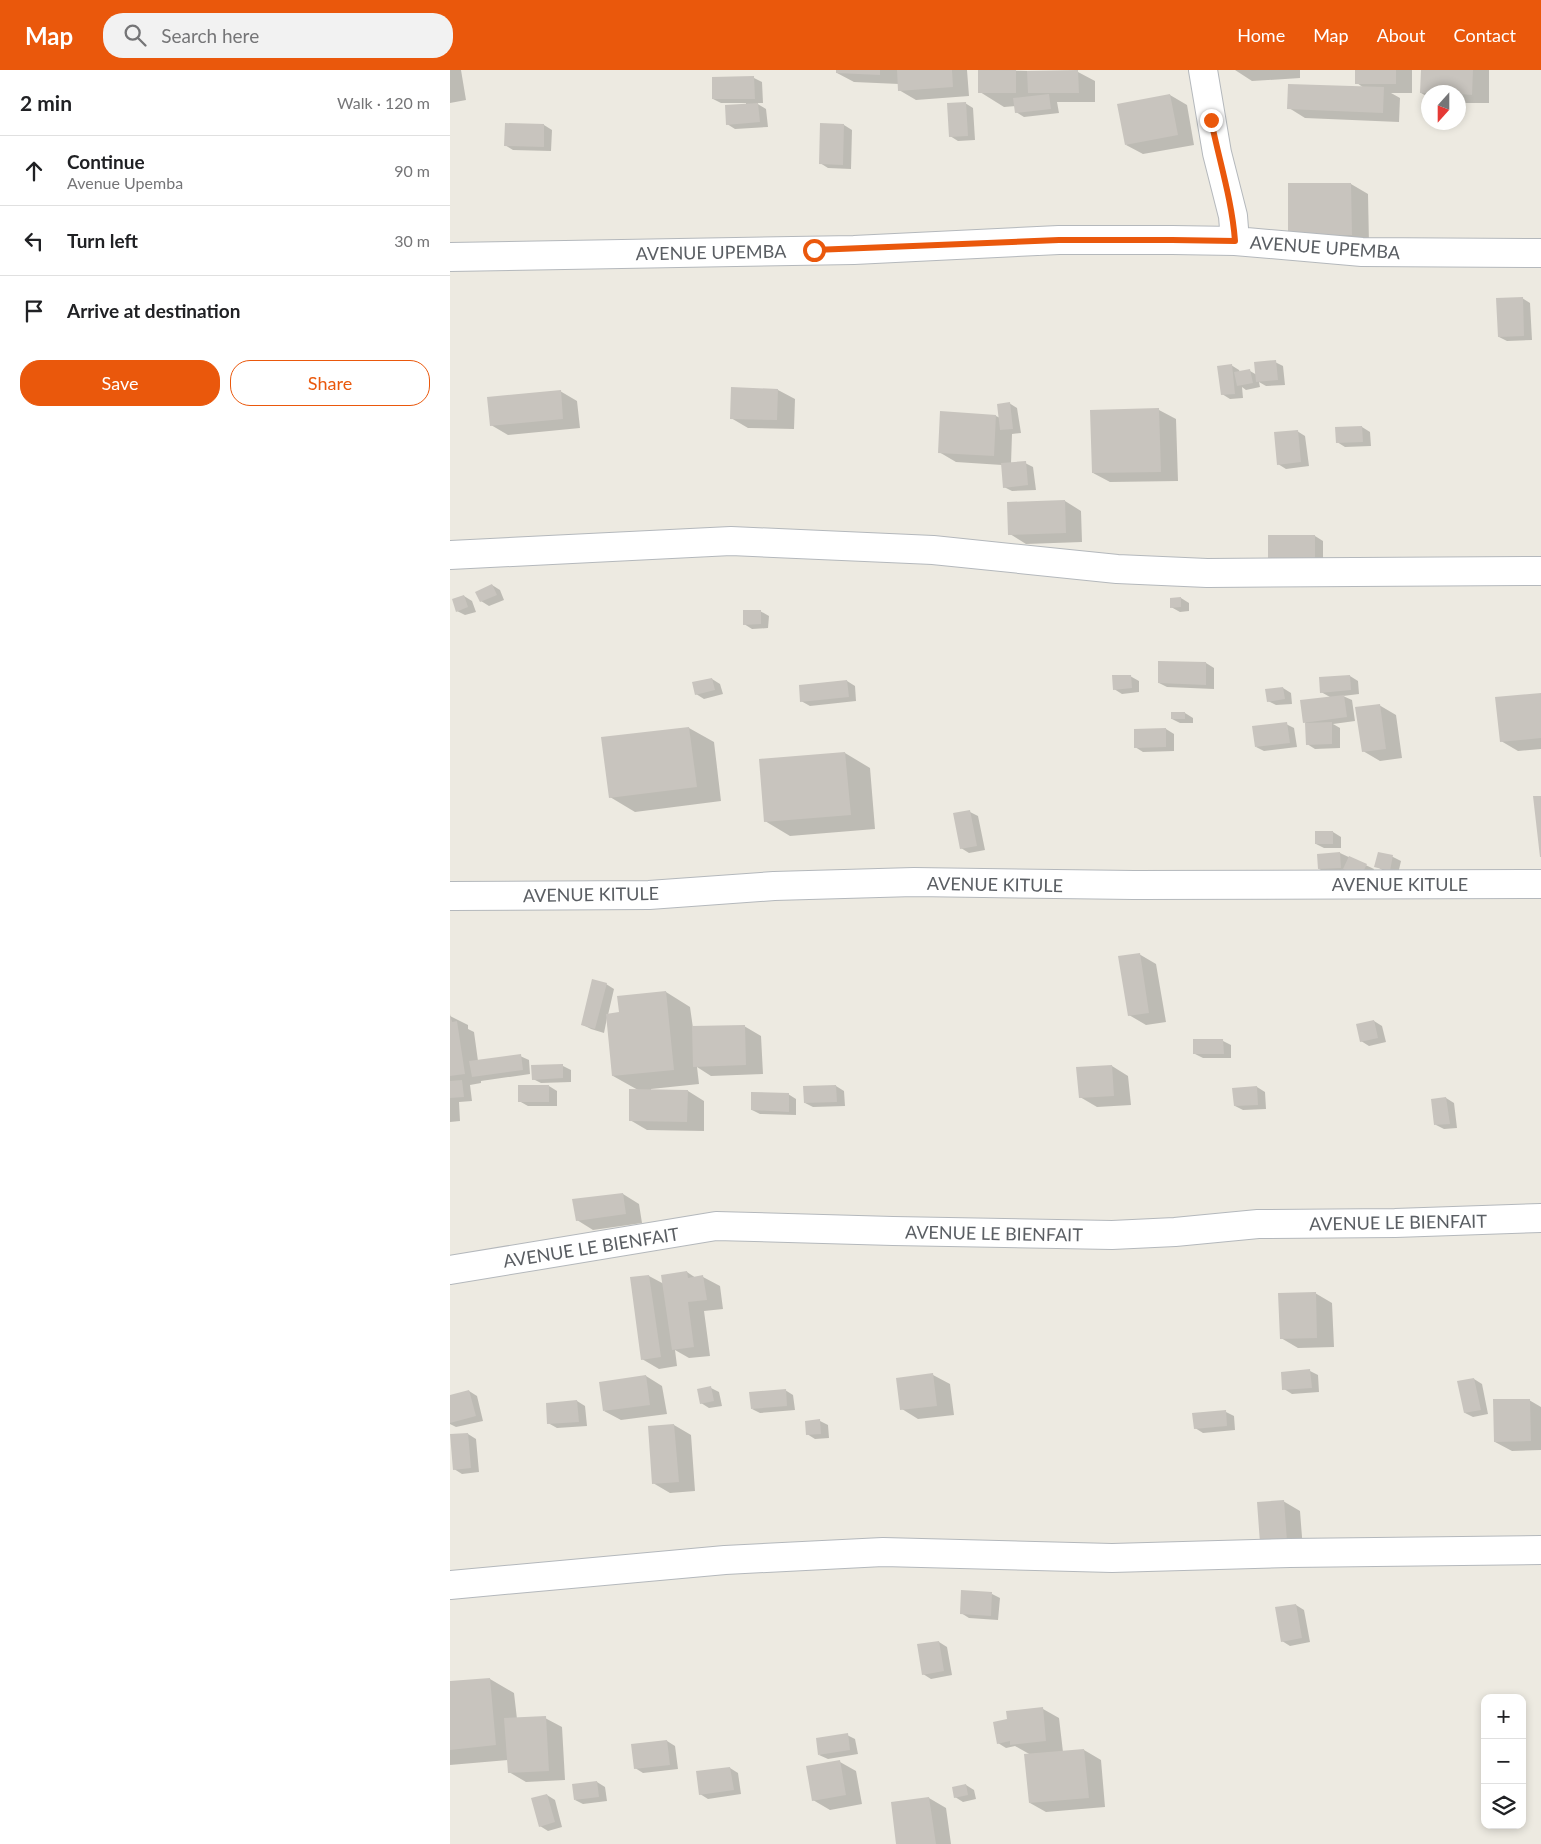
<!DOCTYPE html>
<meta charset="utf-8">
<style>
body{margin:0;font-family:Lato,sans-serif;background:#f2f2f2;color:#202124}
.controls{position:absolute;right:15px;bottom:15px;display:grid;overflow:hidden;border-radius:10px;box-shadow:0 2px 8px #0003}
.controls button{width:45px;height:45px;display:grid;place-items:center;padding:0;border:0;border-bottom:1px solid #e0e0e0;background:#fff;color:#202124;font:25px sans-serif}
.compass{position:absolute;left:971px;top:15px;width:45px;height:45px;border-radius:50%;background:#fff;box-shadow:0 2px 8px #0003;rotate:201deg}
.stop{position:absolute;width:15px;height:15px;margin:-11px;border:4px solid #ea580c;border-radius:50%;background:#fff}
.stop.end{background:#ea580c;border-color:#fff;box-shadow:0 1px 5px #0008}
.list{margin:0;padding:0;list-style:none}
h2{display:flex;justify-content:space-between;align-items:center;height:65px;margin:0;padding:0 20px;font-size:21px}
h2 small{font-size:16px;font-weight:400;color:#757577}
.list li{display:grid;grid-template-columns:32px 1fr auto;gap:15px;align-items:center;box-sizing:border-box;height:70px;padding:0 20px;border-top:1px solid #e0e0e0}
.list b{display:block;font-size:19px;white-space:nowrap}
.list p{margin:0;font-size:16px;white-space:nowrap;color:#757577}
.list em{font-size:16px;font-style:normal;color:#757577}
.actions{display:flex;gap:10px;padding:15px 20px}
.actions a{flex:1;padding:11px 0;border:1px solid #ea580c;border-radius:20px;text-align:center;font-size:18px;color:#ea580c}
.actions .main{background:#ea580c;color:#fff}
.icon{flex:none;width:28px;height:28px;fill:none;stroke:currentColor;stroke-width:2;stroke-linecap:round;stroke-linejoin:round}
.map{position:relative;flex:none;width:1091px;height:1774px;overflow:hidden}
header{display:flex;align-items:center;gap:30px;box-sizing:border-box;height:70px;padding:0 25px;background:#ea580c;color:#fff}
header strong{font-size:24px}
nav{display:flex;gap:28px;margin-inline-start:auto;font-size:18px}
.search{width:350px;height:45px;background:#f2f2f2;display:flex;align-items:center;gap:12px;box-sizing:border-box;padding:0 18px;border-radius:20px;color:#757577;font-size:19px}
main{display:flex}
aside{flex:1;background:#fff}
.map>svg:first-child{display:block}
.shadow{fill:#0003}
.building{fill:#c8c4be}
.lines{fill:none;stroke-linecap:round;stroke-linejoin:round}
.minor-casing{stroke:#b4b8bc;stroke-width:30}
.minor{stroke:#fff;stroke-width:28}
.route{stroke:#ea580c;stroke-width:6}
.labels{text-anchor:middle;dominant-baseline:central;stroke-width:4;stroke-linejoin:round;paint-order:stroke}
.street-label{font-size:18px;fill:#5a5e63;stroke:#fff}
</style>
<header>
<strong>Map</strong>
<div class="search"><svg class="icon" aria-label="search" viewBox="0 0 24 24"><circle cx="10" cy="10" r="6"/><path d="M15 15l6 6"/></svg>Search here</div>
<nav><a>Home</a><a>Map</a><a>About</a><a>Contact</a></nav>
</header>
<main>
<aside>
<h2>2 min<small>Walk · 120 m</small></h2>
<ul class="list">
<li><svg class="icon" aria-label="ahead" viewBox="0 0 24 24"><path d="M12 20V5M6 11l6-6 6 6"/></svg><div><b>Continue</b><p>Avenue Upemba</p></div><em>90 m</em></li>
<li><svg class="icon" aria-label="left" viewBox="0 0 24 24"><path d="M17 20v-9H6M10 6l-5 5 5 5"/></svg><div><b>Turn left</b></div><em>30 m</em></li>
<li><svg class="icon" aria-label="arrive" viewBox="0 0 24 24"><path d="M6 21V4h12l-3 4 3 4H6"/></svg><div><b>Arrive at destination</b></div></li>
</ul>
<div class="actions"><a class="main">Save</a><a>Share</a></div>
</aside>
<div class="map">
<svg width="1091" height="1774" viewBox="0 0 1091 1774">
<rect width="100%" height="100%" fill="#edeae1"/>
<path class="shadow" d="M0 0H11L16 30 0 33Z
M387 0H517L519 26 466 30 449 20V14L404 12 387 3Z
M529 0 628 2 645 11V32H607L609 43 574 47 566 42V36L554 37 530 22Z
M785 0H850V8L802 11Z
M906 0H962V23H941L950 28 949 52 855 48 839 38 914 18 907 13Z
M972 0H1039V33H1008V22H978V27L971 23Z
M304 8 312 12 313 33H306L316 39 318 57 285 59 277 54 296 35V33H271L263 29Z
M720 25 737 35 744 75 693 84 676 75Z
M515 33 523 38 525 70 508 71 500 66Z
M94 55 102 60 101 81 63 80 55 75Z
M394 55 402 60 401 99 378 98 370 93Z
M901 114 918 124 919 174 856 175Z
M1072 228 1080 233 1082 270 1057 271 1049 267Z
M825 292 833 296 835 315 816 316 809 312 810 317 796 320 792 317 793 328 780 329 772 324 781 295 789 300 790 302 800 301 807 305Z
M282 318 328 320 345 329 344 359 298 358 281 348Z
M110 321 127 331 130 358 58 365 41 355Z
M559 333 567 338 571 363 562 364 561 394 575 393 583 397 586 420 562 421 554 417 552 395 506 392 489 382 492 343 546 346 550 348Z
M709 340 726 349 728 411 660 412 643 403Z
M912 357 920 362 921 376 895 377 887 372Z
M847 361 855 366 859 396 836 399 828 394Z
M615 431 631 441 632 472 576 474 560 464Z
M865 466 873 471V492H828L819 487Z
M42 515 50 520 54 530 39 536 31 531Z
M14 526 22 531 26 542 15 545 7 541Z
M731 528 739 533V541L730 542 721 537Z
M310 541 319 546 318 558 302 559 294 554Z
M756 593 764 598V619L717 617 709 613Z
M680 606 689 611V622L672 624 664 619Z
M900 606 908 611 909 624 893 626 902 630 905 651 883 654 890 658V678L865 679 857 674 856 653 854 652 880 627 871 622Z
M262 609 270 614 273 624 254 629 246 624Z
M397 611 405 616 406 631 360 636 351 631Z
M833 618 841 623 842 634 826 635 818 631Z
M1091 624V679L1068 681 1051 671Z
M929 635 946 645 952 688 930 691 913 681Z
M735 643 743 648V653H730L722 649Z
M836 654 844 658 847 677 814 681 806 677Z
M239 658 264 672 271 731 185 742 160 727Z
M716 659 724 664V681L693 682 685 677Z
M395 683 420 698 425 759 340 766 315 751Z
M520 742 528 746 535 780 519 783 511 778Z
M883 762 891 767V778H874L866 774Z
M890 783 924 799 920 810 877 803 869 799Z
M929 783 943 787 951 791 948 804 934 801 926 796Z
M689 884 706 894 716 952 696 955 679 945Z
M156 914 164 919 158 945 171 943 216 922 240 937 243 958 294 956 311 966 313 1004 261 1006 247 997 249 1014 201 1019V1020L238 1021 254 1031V1061L197 1060 180 1050 188 1020 163 1006 157 948 154 963 141 959 133 955Z
M0 946 18 955V959L24 962 28 991 70 986 79 990 80 1004 31 1011V1013L20 1015 22 1031 9 1032 10 1051 0 1052Z
M924 951 932 956 936 972 919 976 911 971Z
M773 971 781 975V988H753L745 984Z
M113 996 121 1000V1012L91 1013 83 1009Z
M662 996 678 1006 681 1035 647 1037 630 1027Z
M99 1016 107 1021V1036H78L69 1031Z
M386 1016 394 1021 395 1036 363 1037 355 1033Z
M807 1017 815 1022 816 1039 793 1040 785 1036Z
M338 1024 346 1029V1045L310 1044 302 1040Z
M996 1028 1004 1033 1007 1058 994 1059 986 1055 983 1030Z
M173 1124 189 1134 192 1153 143 1160 127 1150Z
M237 1202 246 1208 253 1207 270 1216 273 1239 254 1241 260 1286 239 1288 225 1280 227 1296 209 1299 192 1289 181 1209 199 1206 214 1214Z
M865 1223 882 1233 884 1277 848 1278 831 1268Z
M860 1301 868 1305 869 1322 842 1324 834 1319Z
M483 1305 500 1314 504 1345 468 1349 452 1339Z
M196 1306 212 1316 217 1344 171 1350 154 1341Z
M1024 1309 1032 1314 1038 1344 1023 1347 1015 1343Z
M261 1318 269 1322 272 1336 259 1338 251 1333Z
M335 1320 343 1325 345 1340 310 1343 302 1339Z
M19 1321 27 1326 33 1351 6 1357 0 1354V1326Z
M1079 1330 1091 1337V1380L1062 1381 1045 1372Z
M127 1331 135 1336 137 1356 107 1358 98 1353Z
M776 1342 784 1346 785 1360 753 1363 745 1358Z
M370 1351 378 1355 379 1368 365 1369 357 1364Z
M224 1355 241 1365 245 1421 220 1423 203 1413Z
M18 1364 26 1369 29 1402 12 1404 4 1399Z
M833 1431 850 1441 853 1480 828 1482Z
M542 1524 550 1528 548 1550 519 1548 511 1543Z
M846 1535 854 1540 860 1572 840 1576 832 1571Z
M489 1572 497 1577 502 1605 481 1609 473 1604Z
M40 1609 64 1623 67 1649 95 1648 112 1657 115 1710 76 1712 59 1702 58 1690 0 1695V1612Z
M593 1639 609 1648 613 1682 634 1680 651 1690 655 1737 596 1742 580 1733 581 1685 565 1676 556 1678 548 1673Z
M397 1665 405 1669 408 1684 378 1689 369 1685Z
M217 1671 225 1676 228 1699 193 1703 185 1698Z
M390 1692 406 1701 412 1734 380 1740 363 1730Z
M280 1698 288 1703 291 1724 258 1729 250 1724Z
M147 1712 155 1717 157 1731 133 1734 125 1730Z
M516 1715 524 1720 526 1729 513 1732 505 1727Z
M97 1725 105 1730 112 1757 98 1761 90 1756Z
M479 1728 496 1738 501 1774H447Z"/>
<path class="building" d="M386 0H430V5L386 3Z
M447 0H502L503 17 448 21Z
M528 0H566V23H528Z
M628 0 629 23H578L577 1Z
M905 0H946V14H905Z
M971 0H1023L1022 25 1008 24V22L970 23Z
M304 6 305 29H262V7Z
M838 14 934 17 933 43 837 39Z
M599 24 601 39 565 43 563 28Z
M720 24 728 65 675 75 667 34Z
M516 32 518 66 499 67 497 33Z
M308 33 310 52 276 55 275 35Z
M55 53 94 54V77L54 76Z
M370 53 394 54 393 95 369 94Z
M838 113H901L902 165 838 166Z
M1073 227 1074 266 1048 267 1046 228Z
M826 290 828 310 806 312 804 292Z
M782 294 785 324 771 325 767 296Z
M800 299 803 313 787 316 784 302Z
M281 317 328 319 327 350 280 349Z
M111 320 113 349 40 356 37 327Z
M560 332 563 359 550 360 547 334Z
M709 338 711 402 642 403 640 340Z
M490 341 546 345 544 386 488 383Z
M912 356 913 372 886 373 885 357Z
M848 360 851 392 827 395 824 362Z
M576 391 578 415 553 418 551 393Z
M615 430 616 463 558 465 557 432Z
M818 465H865V488H818Z
M42 514 47 525 30 532 25 522Z
M14 525 18 537 6 542 2 529Z
M731 527V537L720 538V528Z
M293 540H311V554L293 555Z
M708 591 756 592V615L708 613Z
M662 605H681L682 618 663 620Z
M900 605 901 620 870 623 869 607Z
M262 608 265 620 245 625 242 612Z
M397 610 399 627 350 632 349 615Z
M833 617 835 629 817 632 815 619Z
M1091 623V668L1050 672 1045 627Z
M894 625 897 647 853 653 850 630Z
M930 634 936 679 912 682 905 637Z
M721 642H735V649H721Z
M837 652 840 673 805 677 802 656Z
M882 652V674L856 675 855 653Z
M239 657 247 717 159 728 151 667Z
M716 658V677L684 678V659Z
M395 682 401 745 314 752 309 689Z
M1083 726H1091V787H1090Z
M520 740 527 776 510 779 503 743Z
M865 761H883V774H865Z
M890 782 891 798 868 799 867 784Z
M928 782 943 785 940 801 924 797Z
M899 786 917 794 911 806 893 799Z
M690 883 699 943 678 946 668 886Z
M142 909 157 913 145 959 131 955Z
M216 921 224 1000 162 1006 156 944 169 942 167 926Z
M0 944 2 952 7 951 15 1004 0 1006Z
M924 950 928 968 910 972 906 954Z
M295 955 296 995 243 997 242 956Z
M743 969H773L774 984H743Z
M71 984 73 1000 22 1007 19 991Z
M113 994V1008L82 1010 81 995Z
M662 995 664 1026 629 1028 626 997Z
M12 1010 14 1027 0 1028V1011Z
M68 1015H99V1032H68Z
M386 1015 387 1032 354 1033 353 1016Z
M807 1016 808 1035 784 1036 782 1018Z
M179 1019 238 1020 237 1052 179 1051Z
M301 1022 339 1023V1042L301 1040Z
M996 1027 1000 1054 984 1055 981 1029Z
M173 1123 176 1144 126 1151 122 1129Z
M237 1201 238 1208 253 1205 257 1230 238 1232 244 1277 222 1280 211 1205Z
M199 1205 211 1287 191 1290 180 1207Z
M866 1222 867 1268 830 1269 828 1223Z
M860 1299 862 1318 832 1320 831 1302Z
M483 1303 487 1336 450 1340 446 1308Z
M196 1305 200 1335 153 1341 149 1312Z
M1024 1308 1031 1340 1014 1343 1007 1311Z
M261 1316 264 1331 250 1334 247 1319Z
M336 1319 337 1336 301 1339 299 1322Z
M19 1320 26 1346 0 1353V1325Z
M1043 1329H1080L1081 1371 1044 1372Z
M127 1330 129 1352 97 1354 96 1333Z
M776 1340 777 1356 744 1359 742 1343Z
M370 1349 371 1364 356 1365 355 1351Z
M224 1354 229 1412 202 1414 198 1356Z
M18 1363 21 1398 3 1400 0 1364Z
M834 1430 837 1471 810 1473 807 1432Z
M511 1520 542 1522 541 1546 510 1544Z
M846 1534 852 1568 831 1572 825 1537Z
M489 1571 494 1601 472 1605 467 1574Z
M40 1608 46 1675 0 1680V1611Z
M593 1637 596 1671 560 1675V1671L547 1674 543 1652 557 1649 556 1641Z
M96 1646 99 1701 58 1703 54 1648Z
M398 1663 400 1680 368 1685 366 1668Z
M217 1670 220 1695 184 1699 181 1674Z
M634 1679 639 1728 579 1733 574 1684Z
M390 1690 396 1725 362 1731 356 1696Z
M280 1697 284 1720 249 1725 246 1701Z
M147 1711 149 1727 124 1730 122 1714Z
M516 1714 518 1725 504 1728 502 1717Z
M97 1724 105 1752 89 1757 81 1728Z
M479 1727 486 1774H446L441 1732Z"/>
<g class="lines">
<defs>
<path id="minor" d="M753 0 767 83 783 146 785 171
M0 187 404 180 609 170H722L785 171 912 182 1091 183
M0 485 281 471 483 480 667 499 757 503 1091 501
M0 826 199 825 324 816 464 812 684 815 1091 814
M0 1200 266 1156 443 1161 662 1165 725 1162 808 1154 945 1153 1091 1148
M0 1515 275 1490 433 1482 662 1488 840 1483 1091 1480"/>
</defs>
<use href="#minor" class="minor-casing"/>
<use href="#minor" class="minor"/>
</g>
<g class="lines">
<path class="route" d="M364 180 609 170H722L785 171C782 130 769 90 761 50"/>
</g>
<g class="labels">
<g class="street-label">
<text transform="translate(875 177) rotate(4)">AVENUE UPEMBA</text>
<text transform="translate(261 182) rotate(-1)">AVENUE UPEMBA</text>
<text transform="translate(545 814) rotate(1)">AVENUE KITULE</text>
<text x="950" y="814">AVENUE KITULE</text>
<text transform="translate(141 824) rotate(-1)">AVENUE KITULE</text>
<text transform="translate(948 1152) rotate(-1)">AVENUE LE BIENFAIT</text>
<text transform="translate(544 1163) rotate(1)">AVENUE LE BIENFAIT</text>
<text transform="translate(141 1177) rotate(-9)">AVENUE LE BIENFAIT</text>
</g>
</g>
</svg>
<div class="controls">
<button>+</button>
<button>−</button>
<button><svg class="icon" aria-label="layers" viewBox="0 0 24 24"><path d="M12 4l9 5-9 5-9-5zM3 14l9 5 9-5"/></svg></button>
</div>
<svg class="compass" viewBox="-18 -18 36 36"><path d="M0-13l5 13h-10z" fill="#e53935"/><path d="M0 13l5-13h-10z" fill="#757577"/></svg>
<div class="stop" style="left:364px;top:180px"></div>
<div class="stop end" style="left:761px;top:50px"></div>
</div>
</main>
